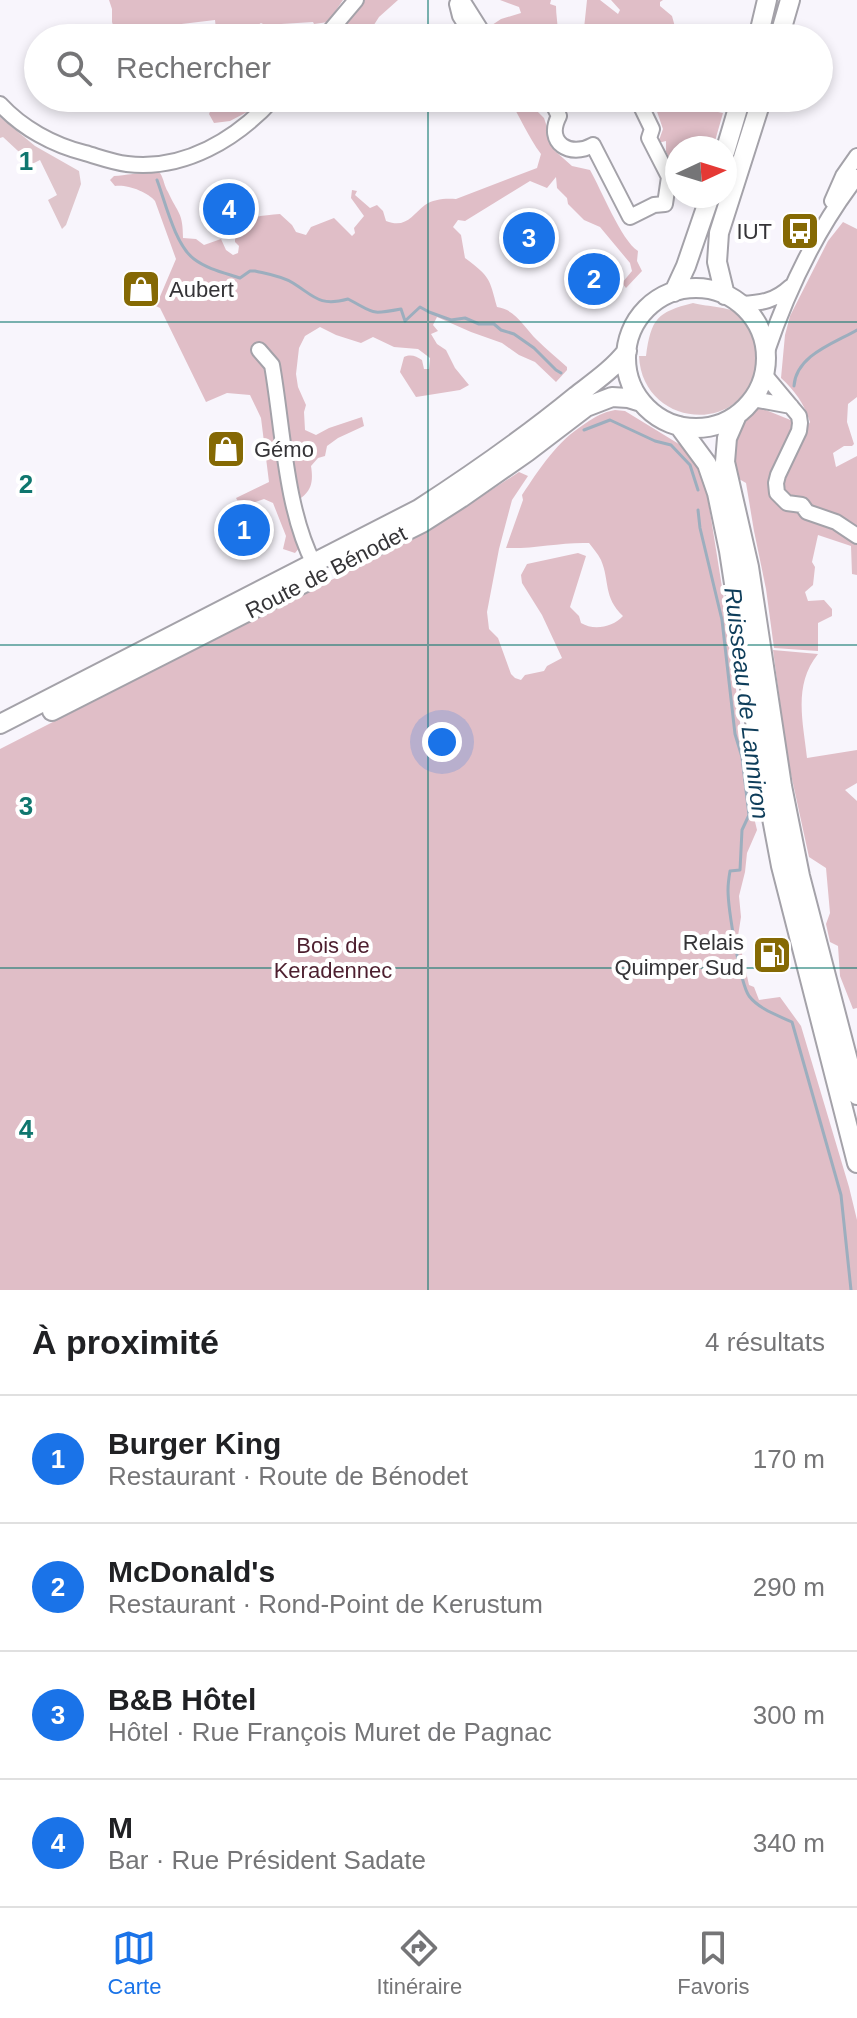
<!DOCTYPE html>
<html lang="fr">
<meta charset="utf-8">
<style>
body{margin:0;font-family:Arial,sans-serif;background:#f6f6f6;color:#202124}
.compass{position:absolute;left:665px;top:136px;width:72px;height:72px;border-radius:50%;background:#fff;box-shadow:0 4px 12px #0003;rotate:86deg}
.you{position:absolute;left:442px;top:742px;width:28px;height:28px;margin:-20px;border:6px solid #fff;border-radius:50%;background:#1a73e8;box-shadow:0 0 0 12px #1a73e833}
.badge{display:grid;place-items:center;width:52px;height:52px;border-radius:50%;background:#1a73e8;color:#fff;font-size:26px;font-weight:700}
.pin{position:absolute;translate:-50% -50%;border:4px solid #fff;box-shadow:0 2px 8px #0006}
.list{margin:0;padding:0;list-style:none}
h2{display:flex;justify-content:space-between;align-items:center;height:104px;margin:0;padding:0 32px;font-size:34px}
h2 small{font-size:26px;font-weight:400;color:#757577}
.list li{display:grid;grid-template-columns:52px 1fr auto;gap:24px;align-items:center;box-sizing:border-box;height:128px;padding:0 32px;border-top:2px solid #e0e0e0}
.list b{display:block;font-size:30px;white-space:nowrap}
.list p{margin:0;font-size:26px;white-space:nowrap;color:#757577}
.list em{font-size:26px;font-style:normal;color:#757577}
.icon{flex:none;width:44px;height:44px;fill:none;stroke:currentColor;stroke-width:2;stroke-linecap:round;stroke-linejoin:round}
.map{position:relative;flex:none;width:857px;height:1290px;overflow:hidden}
.search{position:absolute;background:#fff;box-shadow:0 4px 12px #0003;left:24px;right:24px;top:24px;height:88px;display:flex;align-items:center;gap:20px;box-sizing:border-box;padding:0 28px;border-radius:44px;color:#757577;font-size:30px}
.sheet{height:616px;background:#fff}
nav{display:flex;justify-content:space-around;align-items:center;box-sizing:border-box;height:112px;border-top:2px solid #e0e0e0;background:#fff;font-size:22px;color:#757577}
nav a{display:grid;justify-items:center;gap:4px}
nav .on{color:#1a73e8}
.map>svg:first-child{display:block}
.green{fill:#dfc5cb}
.forest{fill:#e0bec7}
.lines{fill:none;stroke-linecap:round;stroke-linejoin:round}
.stream{stroke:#9caebe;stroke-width:3}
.minor-casing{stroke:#a4a2a9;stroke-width:18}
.major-casing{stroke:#a4a2a9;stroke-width:22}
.minor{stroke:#fff;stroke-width:14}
.major{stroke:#fff;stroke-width:18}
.grid{fill:none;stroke:#0f766e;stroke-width:2;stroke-opacity:0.55}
.labels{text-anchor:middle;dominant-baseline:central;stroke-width:8;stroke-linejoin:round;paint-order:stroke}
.poi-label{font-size:22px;fill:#353437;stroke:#fff;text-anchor:end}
.street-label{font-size:22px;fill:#353437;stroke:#fff}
.park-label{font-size:22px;fill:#4d1f2f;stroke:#fff}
.water-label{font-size:24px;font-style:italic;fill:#0e3d5a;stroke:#fff}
.grid-label{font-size:26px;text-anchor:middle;font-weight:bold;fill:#0f766e;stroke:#fff;stroke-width:8;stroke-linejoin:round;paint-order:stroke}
</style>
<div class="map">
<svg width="857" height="1290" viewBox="0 0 857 1290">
<rect width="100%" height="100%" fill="#f8f5fc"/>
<path class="green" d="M0 117 35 146 79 171 81 184 66 225 62 229 48 200 57 195 40 160 32 164 3 137 0 138Z
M693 303C703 306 728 307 735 312 745 318 752 333 755 343 757 352 757 359 755 368 742 437 642 427 639 356H646C651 319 657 312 693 303Z"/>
<path class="forest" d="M109 0H343L328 22 314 24 313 22 265 25 261 23 258 25V33L253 38H217L215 20 148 28V38H117L112 22V9Z
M365 0H398L379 17 370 31 375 38H332Z
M500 0H551L550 4 556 6C556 17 559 28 557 38H547L541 33 539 28 529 27 525 31 517 30 511 38H490L486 29 501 19 521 13 519 7Z
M587 0H600L618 14 620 10 611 0H663L660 2V6L672 16 675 27 668 38H623L616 30 601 38H583Z
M216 98H252L249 111 230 121 214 123 209 114Z
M508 98H529L533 107 544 118 555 151 572 166 590 170C601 189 621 240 638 251L637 261 642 271 626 288 622 283 632 271 630 263 600 227 584 220 568 204 567 198 557 188 556 177 547 188 530 181 465 221 458 220 453 227 461 235 465 258C490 277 489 277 497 307 515 309 525 328 537 340 546 349 557 358 567 367V370L556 382 535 362 519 355 502 343 471 332 437 317 433 325 438 331 431 334 437 344 446 350 455 368 469 385 460 390 416 397 400 372 404 357C411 354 416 356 422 360L424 369H429L430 358 418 349 394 347 373 337 361 343 336 335 320 327 305 336 299 348 296 374 298 387 306 405 304 412 305 430 316 435 329 428 362 417 364 426 338 438 327 446 325 456 318 458 311 466C315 491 306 495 287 508L300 547 295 553 283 549 286 536 273 503 264 499 241 507 236 498 269 482 261 418 250 395 227 393 206 402 164 316 160 308 156 306 176 259 155 201C148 192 127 184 115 186L110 180 114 176C127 175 149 171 160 173 164 179 164 186 168 192 178 214 183 212 183 238L196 239 204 245 221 239 226 250 233 255 238 253 239 246 235 242V238L243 236 252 218C261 215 271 215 280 214L292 225 296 232 306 235 311 227 334 218 352 236 355 233 354 228 364 216 351 198 352 190 357 191 355 195 370 208 377 205 383 211 386 221C406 229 412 215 425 205 433 199 446 198 456 199L537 168 541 154C528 137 520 116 508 98Z
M641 98H711L708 110 723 113 713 148H677V171L666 152V141L658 143 663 129 654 103 644 105Z
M843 222 857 229V397L848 404 847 422 854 444 852 446H844L833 453 836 467 857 456V575L852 574 851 546 818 535 812 562 815 567 813 585 805 592 808 601 824 600 832 609V616L818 623V651L774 648 766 589 754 531 746 483 739 479C737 471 733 461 733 453 732 434 742 418 756 406L793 421 804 433 810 422C804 403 795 391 781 378L785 335 790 316 828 241Z
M615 410 625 411 687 449 696 461 707 493 729 631 749 797 757 830 747 853 745 872 739 896 741 917 738 936 749 985 754 987 759 1000 780 997 801 1026 849 1187 857 1220V1290H0V749L388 551 456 513 519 472 528 476 512 500 499 549 487 612 489 629 498 638 511 674 515 678 521 680 525 675 544 671 547 666 562 658 542 615 522 583 521 575 527 564 578 553 586 556 570 607 579 616 581 623C594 631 613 627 623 616 603 597 610 581 601 560 598 554 593 548 589 543 561 542 534 549 506 548L523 500 522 495C541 467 556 442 586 423 595 417 603 412 615 410Z
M773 650 818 654C793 685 803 721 807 758L857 750V783L845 790 857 801V1008L853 1009 840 976 838 946 830 942 826 924 830 913 826 868 809 857 787 756Z"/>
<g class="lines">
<path class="stream" d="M157 180C165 201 175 245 194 259 207 269 225 273 240 278L250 271H255C268 274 282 276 293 283 314 296 319 307 348 299 375 313 369 315 401 309L405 321 420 307 429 312 451 320 465 318 479 324H494L501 330 514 334 534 348 556 370 561 373
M794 386C796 355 835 343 857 330
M584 430 610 420 655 441 671 445 690 465 698 490
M698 510 700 528 722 620 735 734 742 757 749 815 742 830 740 870 730 871C729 877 728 884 728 890 728 908 740 983 749 996 759 1009 777 1015 792 1022L841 1195 851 1290"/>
<defs>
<path id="minor" d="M462 0 486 38
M457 4 460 16 474 38
M324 38 356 0
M550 98 559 116C545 143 570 158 593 145L630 217 654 205 665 204 669 177 649 138 652 129 637 98
M0 104C22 128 53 145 85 153 99 157 112 162 127 164 184 171 237 139 274 98
M832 201 843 176 857 156
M742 304C761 303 775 301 790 287
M259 350 272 365C283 427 285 508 314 564
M766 354C787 292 816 230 857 177
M764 374 799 416 800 423 799 431 778 475 776 483 777 493 787 503 802 505 807 512 836 522 857 536
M753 399 791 406"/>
<path id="major" d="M758 38 767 0
M779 38 790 0
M725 152 741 98
M626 358a70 70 0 1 1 140 0a70 70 0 1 1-140 0Z
M674 292 686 266 710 196
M725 295 717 262 719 233 762 98
M737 415 727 438 725 462 749 567 782 786 800 876 857 1095
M679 426 707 464 717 493 729 551 761 760 781 866 857 1163
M366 551 422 523 461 498 527 452 586 407 612 397 628 398 641 402
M52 711 304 583
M0 724 419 509C473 474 526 437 576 396 594 382 613 369 627 351"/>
</defs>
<use href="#minor" class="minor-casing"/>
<use href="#major" class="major-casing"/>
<use href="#minor" class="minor"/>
<use href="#major" class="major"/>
</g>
<path class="grid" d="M428 0V38M428 98V1290M0 322H857M0 645H857M0 968H857"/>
<defs>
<symbol id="bus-square" viewBox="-11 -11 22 22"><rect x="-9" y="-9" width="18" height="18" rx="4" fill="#856904" stroke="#fff"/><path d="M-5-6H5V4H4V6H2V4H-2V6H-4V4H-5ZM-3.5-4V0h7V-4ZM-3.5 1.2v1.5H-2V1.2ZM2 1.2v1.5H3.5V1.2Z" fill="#fff"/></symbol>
<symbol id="shop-square" viewBox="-11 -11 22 22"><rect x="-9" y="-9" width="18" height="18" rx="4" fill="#856904" stroke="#fff"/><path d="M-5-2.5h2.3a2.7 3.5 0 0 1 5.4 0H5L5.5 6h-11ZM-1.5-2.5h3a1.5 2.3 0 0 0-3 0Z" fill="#fff"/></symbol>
<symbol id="fuel-square" viewBox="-11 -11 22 22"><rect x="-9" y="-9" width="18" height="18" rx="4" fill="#856904" stroke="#fff"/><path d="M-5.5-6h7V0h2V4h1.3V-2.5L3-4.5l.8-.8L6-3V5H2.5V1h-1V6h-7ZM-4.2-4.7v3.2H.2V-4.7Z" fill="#fff"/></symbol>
</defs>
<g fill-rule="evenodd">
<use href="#bus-square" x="778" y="209" width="44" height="44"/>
<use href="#shop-square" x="119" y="267" width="44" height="44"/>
<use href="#shop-square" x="204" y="427" width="44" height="44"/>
<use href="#fuel-square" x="750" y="933" width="44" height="44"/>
</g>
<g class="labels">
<g class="poi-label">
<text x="772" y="231">IUT</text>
<text x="169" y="289" text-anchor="start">Aubert</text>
<text x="254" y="449" text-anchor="start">Gémo</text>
<text x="744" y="942">Relais<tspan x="744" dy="25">Quimper Sud</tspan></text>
</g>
<g class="street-label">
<text transform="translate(326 572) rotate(-27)">Route de Bénodet</text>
</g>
<g class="park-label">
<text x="333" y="945">Bois de<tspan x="333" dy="25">Keradennec</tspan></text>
</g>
<g class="water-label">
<text transform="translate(747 703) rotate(83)">Ruisseau de Lanniron</text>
</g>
</g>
<g class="grid-label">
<text x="26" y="170">1</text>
<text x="26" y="493">2</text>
<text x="26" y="815">3</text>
<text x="26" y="1138">4</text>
</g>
</svg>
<svg class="compass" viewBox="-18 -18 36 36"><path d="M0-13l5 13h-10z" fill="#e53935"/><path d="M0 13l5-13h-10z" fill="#757577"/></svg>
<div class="you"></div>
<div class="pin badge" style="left:244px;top:530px">1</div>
<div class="pin badge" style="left:594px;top:279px">2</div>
<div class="pin badge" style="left:529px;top:238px">3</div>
<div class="pin badge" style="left:229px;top:209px">4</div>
<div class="search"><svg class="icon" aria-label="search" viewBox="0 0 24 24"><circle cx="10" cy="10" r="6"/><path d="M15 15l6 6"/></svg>Rechercher</div>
</div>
<section class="sheet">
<h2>À proximité<small>4 résultats</small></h2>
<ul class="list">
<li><span class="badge">1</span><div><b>Burger King</b><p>Restaurant · Route de Bénodet</p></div><em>170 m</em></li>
<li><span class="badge">2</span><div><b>McDonald's</b><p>Restaurant · Rond-Point de Kerustum</p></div><em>290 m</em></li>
<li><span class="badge">3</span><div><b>B&amp;B Hôtel</b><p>Hôtel · Rue François Muret de Pagnac</p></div><em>300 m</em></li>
<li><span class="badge">4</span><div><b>M</b><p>Bar · Rue Président Sadate</p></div><em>340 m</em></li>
</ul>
</section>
<nav>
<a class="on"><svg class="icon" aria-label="map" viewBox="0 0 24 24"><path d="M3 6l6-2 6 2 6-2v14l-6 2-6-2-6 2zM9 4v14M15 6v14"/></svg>Carte</a>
<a><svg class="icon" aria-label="directions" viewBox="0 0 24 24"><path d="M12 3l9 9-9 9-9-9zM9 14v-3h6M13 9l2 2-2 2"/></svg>Itinéraire</a>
<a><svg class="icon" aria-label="saved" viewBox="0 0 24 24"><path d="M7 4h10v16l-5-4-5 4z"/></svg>Favoris</a>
</nav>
